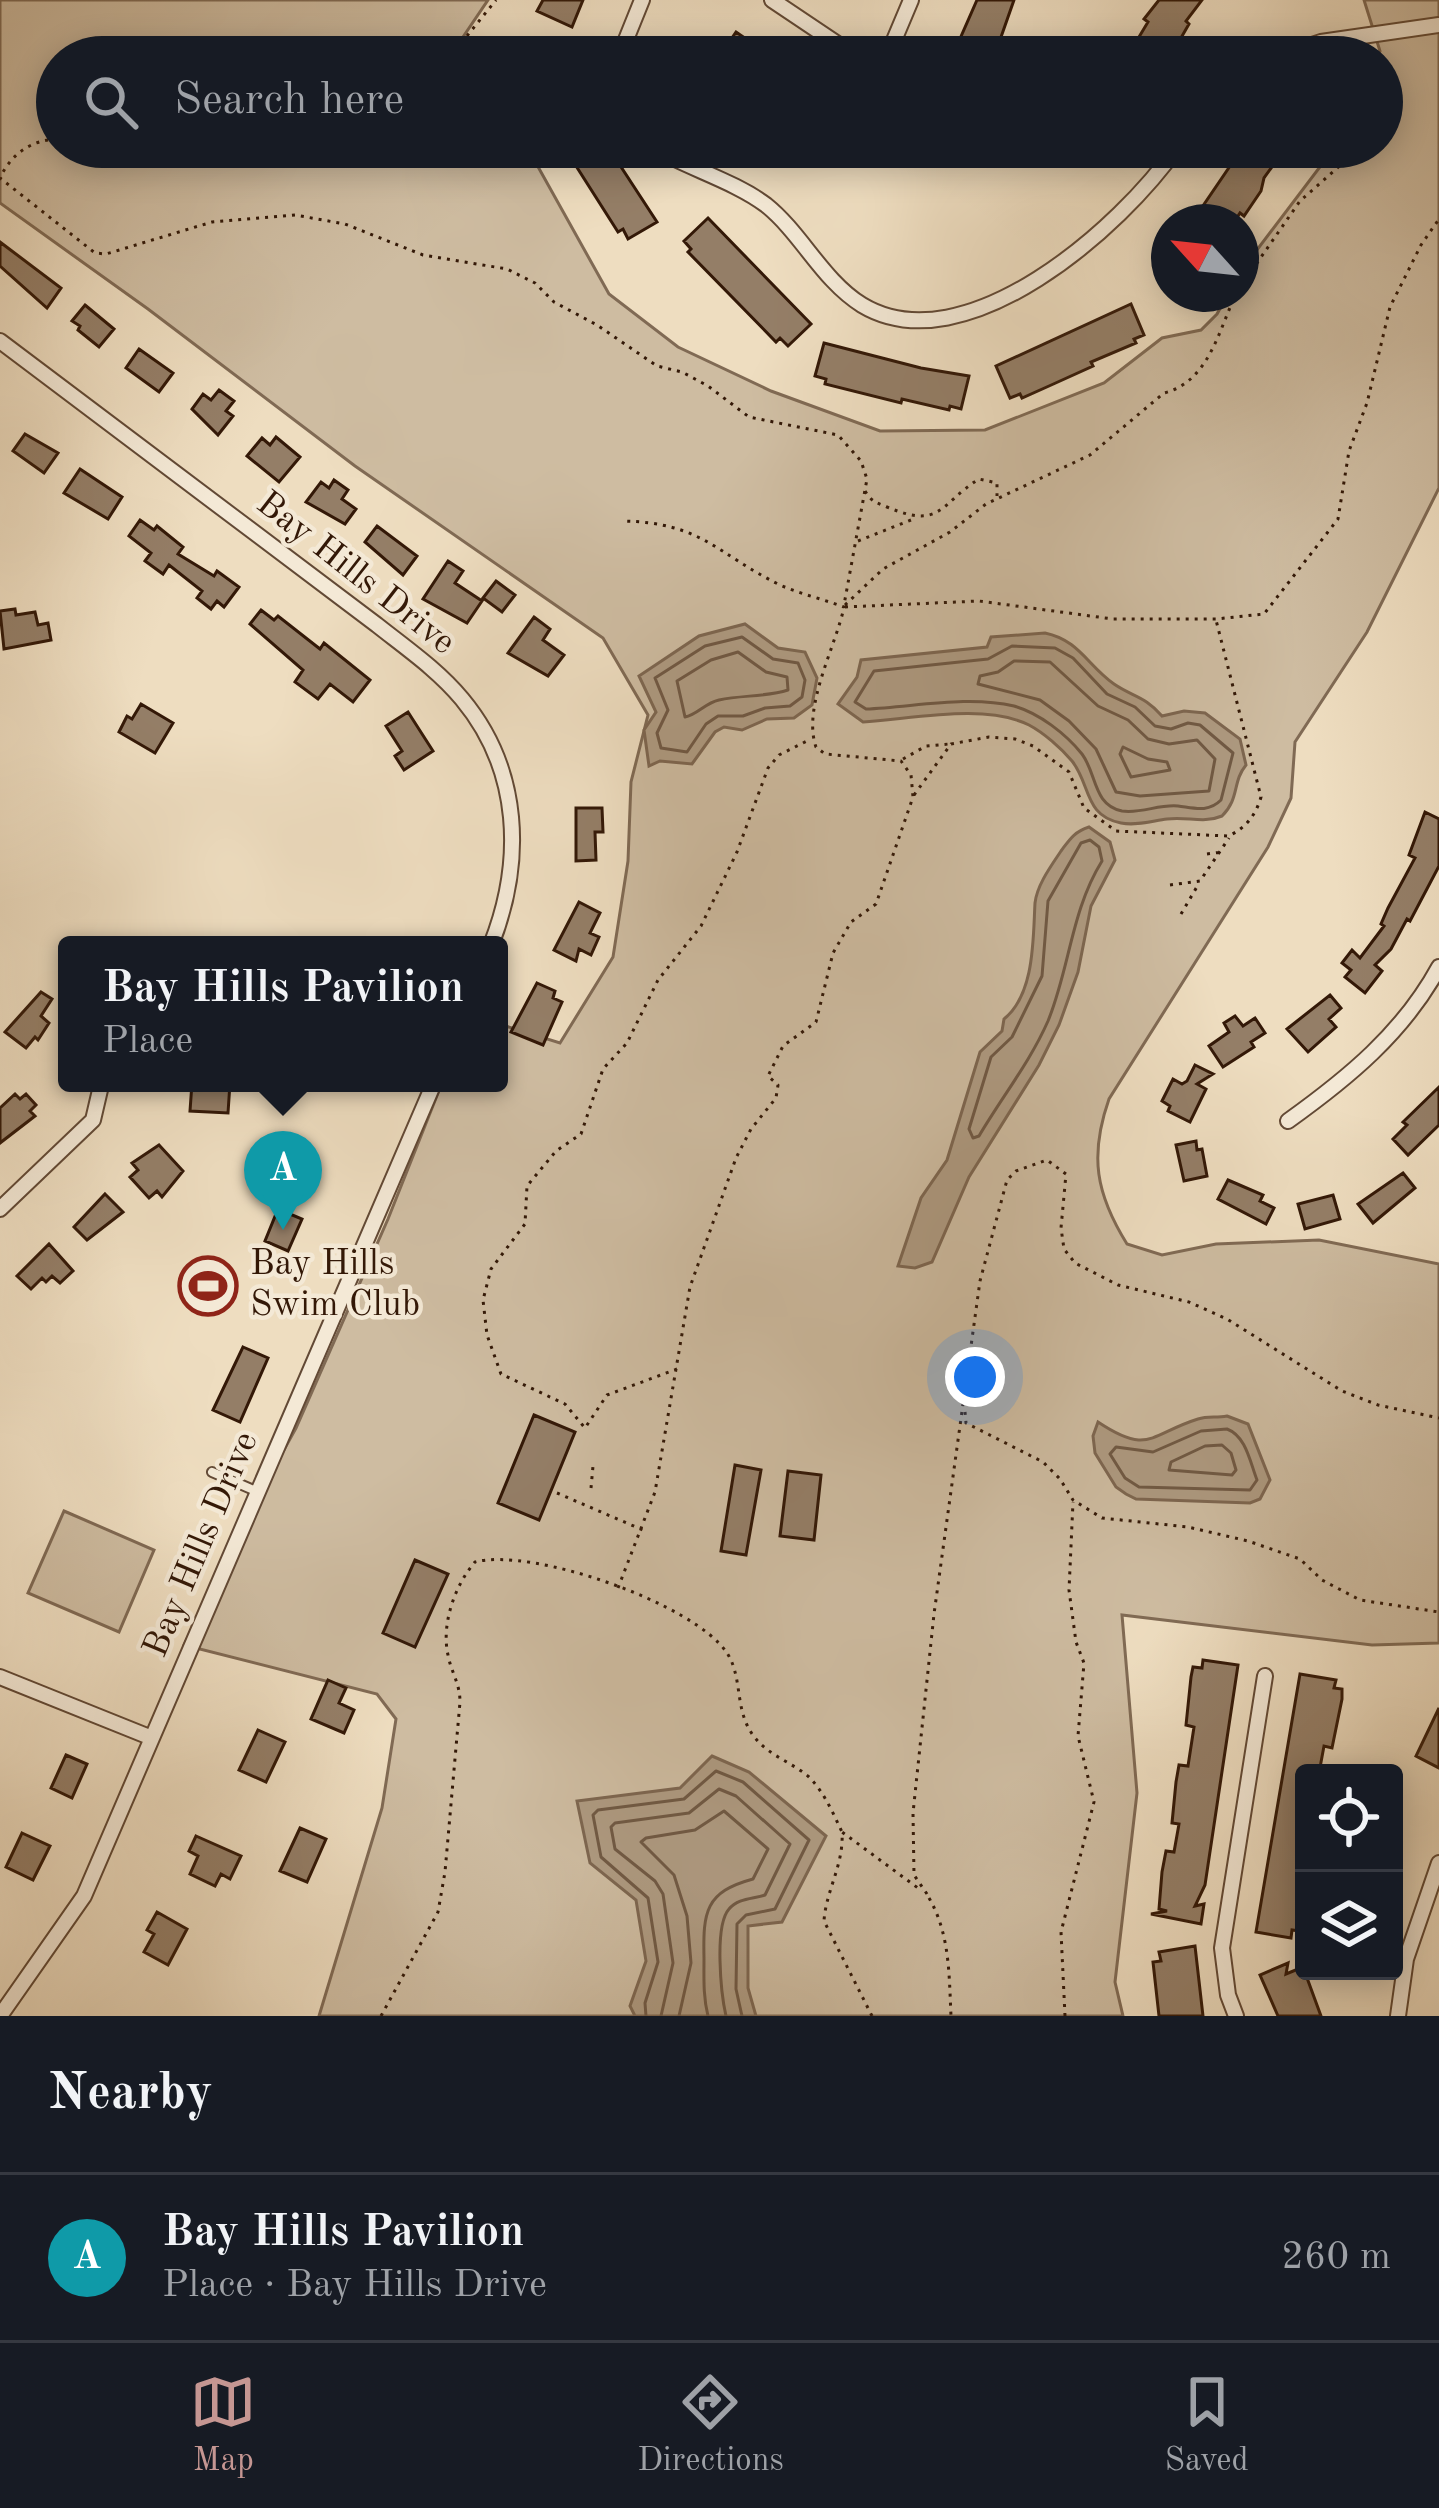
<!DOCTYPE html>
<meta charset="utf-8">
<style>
body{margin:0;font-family:"Old Standard TT",serif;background:#20242c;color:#f1f3f6}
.controls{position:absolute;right:36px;bottom:36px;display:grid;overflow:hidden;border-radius:12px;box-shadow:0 6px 30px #0003}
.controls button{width:108px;height:108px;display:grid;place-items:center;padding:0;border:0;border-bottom:3px solid #363941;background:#171b24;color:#f1f3f6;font:60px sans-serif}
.compass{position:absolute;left:1151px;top:204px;width:108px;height:108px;border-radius:50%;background:#171b24;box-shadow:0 6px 30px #0003;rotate:297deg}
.you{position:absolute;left:975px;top:1377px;width:42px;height:42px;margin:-30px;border:9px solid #fff;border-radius:50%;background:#1a73e8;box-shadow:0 0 0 18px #1a73e833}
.badge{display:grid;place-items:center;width:78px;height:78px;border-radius:50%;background:#c59692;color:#fff;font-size:39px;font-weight:700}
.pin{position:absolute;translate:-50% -99px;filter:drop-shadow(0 3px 6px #0008)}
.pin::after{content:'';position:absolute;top:63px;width:42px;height:36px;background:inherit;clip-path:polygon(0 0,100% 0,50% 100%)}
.popup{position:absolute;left:58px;top:936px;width:450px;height:156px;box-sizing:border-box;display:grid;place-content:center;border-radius:12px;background:#171b24;filter:drop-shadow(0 3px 9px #0005);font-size:39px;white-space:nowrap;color:#9ea1a6}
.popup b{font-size:45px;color:#f1f3f6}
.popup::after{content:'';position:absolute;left:50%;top:100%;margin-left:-24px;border:24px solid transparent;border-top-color:#171b24}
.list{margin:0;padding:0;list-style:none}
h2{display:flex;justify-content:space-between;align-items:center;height:156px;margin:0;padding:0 48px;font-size:51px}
h2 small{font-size:39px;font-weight:400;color:#9ea1a6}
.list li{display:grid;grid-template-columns:78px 1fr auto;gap:36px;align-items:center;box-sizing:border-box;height:168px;padding:0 48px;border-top:3px solid #363941}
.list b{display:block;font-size:45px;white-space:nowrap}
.list p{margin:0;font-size:39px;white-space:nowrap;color:#9ea1a6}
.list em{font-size:39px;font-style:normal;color:#9ea1a6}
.icon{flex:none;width:66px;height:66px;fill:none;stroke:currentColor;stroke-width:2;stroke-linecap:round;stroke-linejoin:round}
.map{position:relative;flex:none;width:1439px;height:2016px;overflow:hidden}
.search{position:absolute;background:#171b24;box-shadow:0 6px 30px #0003;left:36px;right:36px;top:36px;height:132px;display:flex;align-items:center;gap:30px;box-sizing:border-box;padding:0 42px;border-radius:66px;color:#9ea1a6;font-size:45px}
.sheet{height:324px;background:#171b24}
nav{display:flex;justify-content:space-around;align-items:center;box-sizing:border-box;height:168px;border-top:3px solid #363941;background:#171b24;font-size:33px;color:#9ea1a6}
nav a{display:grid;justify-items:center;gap:6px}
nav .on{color:#c59692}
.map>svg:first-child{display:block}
.green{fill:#cebca1;stroke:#806a54;stroke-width:3}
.water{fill:#ae9a81;stroke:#7d6650;stroke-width:3}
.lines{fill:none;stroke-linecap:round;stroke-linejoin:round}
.shore{stroke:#705944;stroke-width:3}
.building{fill:#947e67;stroke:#331807;stroke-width:3}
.service-casing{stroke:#624935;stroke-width:12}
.minor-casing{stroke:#624935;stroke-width:18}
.path{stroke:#331807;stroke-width:3;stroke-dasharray:3 6;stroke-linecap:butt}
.service{stroke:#f4e9d6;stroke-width:8}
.minor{stroke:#f4e9d6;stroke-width:14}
.labels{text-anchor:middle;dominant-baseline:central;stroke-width:9;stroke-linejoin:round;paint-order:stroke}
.street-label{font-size:36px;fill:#331807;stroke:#f4e9d6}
.poi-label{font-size:36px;fill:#331807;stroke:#f4e9d6;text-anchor:start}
</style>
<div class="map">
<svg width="1439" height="2016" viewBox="0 0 1439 2016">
<rect width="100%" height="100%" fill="#eeddc0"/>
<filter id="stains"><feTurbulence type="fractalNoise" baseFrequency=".00167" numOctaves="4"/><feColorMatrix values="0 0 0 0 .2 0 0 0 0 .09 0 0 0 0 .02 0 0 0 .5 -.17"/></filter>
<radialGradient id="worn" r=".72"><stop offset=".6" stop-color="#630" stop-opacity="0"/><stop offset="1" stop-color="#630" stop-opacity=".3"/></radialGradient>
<path class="green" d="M0 0H488L463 37 475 57H57V147H527L609 294 678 347 771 391 880 431 985 430 1104 383 1162 338 1201 330 1217 314 1228 294H1241V271L1335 147H1382V57H1377L1380 51 1364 0H1439V488L1367 632 1295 742 1291 798 1268 847 1109 1099C1089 1156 1096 1194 1127 1244L1162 1255 1216 1244 1319 1240 1439 1264V1643L1372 1645 1122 1615 1137 1793 1115 1982 1123 2016H319L382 1808 396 1719 377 1694 184 1645 239 1531 296 1428 388 1219 442 1083H499V1024L560 1043 613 957 628 861 631 782 648 715 603 638 355 466 148 309 0 203Z
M64 1511 154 1550 119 1632 28 1593Z"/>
<path class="water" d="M745 624 778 648 805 652 817 678 812 705 794 718 767 719 742 730 724 727 715 732 692 764 660 761 649 766 644 730 656 712 639 676 699 636Z
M1045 633C1079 640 1088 666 1114 684 1133 697 1145 696 1162 716L1184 711 1205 713 1240 739 1246 765C1232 782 1240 798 1222 816 1203 824 1187 816 1167 819 1152 821 1136 826 1121 823 1084 816 1091 785 1072 761 1061 748 1044 733 1029 725 985 703 912 719 863 722L838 704 857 677 861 660 987 647 991 637Z
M1089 827 1110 842 1115 860 1091 906 1078 972 1059 1025 1039 1065 969 1177 932 1262 915 1268 898 1266 921 1198 947 1160 980 1052 1002 1031 1004 1019C1035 994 1033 938 1035 903 1037 885 1051 866 1061 851 1070 839 1074 832 1089 827Z
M1227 1416 1248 1424 1270 1480 1260 1499 1250 1503 1136 1499 1126 1494 1116 1487 1095 1453 1093 1436 1098 1422C1149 1456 1150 1434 1198 1419 1208 1416 1216 1418 1227 1416Z
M712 1756 749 1772 826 1836 782 1922 748 1926V1988L756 2016H635L630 2006 646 1961 636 1900 590 1863 577 1801 680 1788Z"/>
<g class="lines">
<path class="shore" d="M742 637 773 659 798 663 805 680 802 697 790 706 765 708 743 716H718L706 724 687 752 661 748 657 733 668 710 655 678 705 646Z
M1012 646 1055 648 1073 658 1107 694 1135 707 1155 726 1171 729 1188 723 1200 725 1233 753 1221 800C1208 813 1194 808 1178 806 1159 804 1141 814 1122 811 1093 805 1097 774 1082 754 1066 734 1039 713 1014 706 968 695 914 707 866 709L855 702 874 671 988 659Z
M738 652 766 672 787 677 788 690C766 697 742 695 719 700 705 703 697 715 685 717L677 681 711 660Z
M1014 661 1050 662 1098 706 1128 720 1148 739 1169 744 1197 740 1215 759 1209 791 1140 796 1116 792 1096 749 1069 721 1040 700 978 684 980 676 998 672Z
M1123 747 1148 759 1167 762 1170 770 1131 777 1120 754Z
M1090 840 1099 847 1102 861C1071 911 1070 967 1048 1021 1030 1062 1002 1097 979 1136L973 1138 969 1129 991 1057 1012 1037 1042 976 1048 901 1081 843Z
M1227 1429C1246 1436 1250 1462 1257 1480L1250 1490 1139 1487 1125 1478 1110 1454 1116 1447 1153 1452 1201 1431Z
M1222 1445 1231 1453 1236 1470 1232 1475 1169 1470 1171 1462 1205 1446Z
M646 2016 645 2003 658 1962 648 1898 601 1857 593 1815 598 1810 684 1799 716 1771 743 1782 809 1840 775 1909 746 1915 737 1924 736 1989 742 2016
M661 2016 673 1963 663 1894 655 1881 615 1849 611 1827 615 1823 689 1813 719 1789 736 1796 790 1844 765 1895C753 1899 738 1898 729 1909 714 1926 721 1994 726 2016
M679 2016 691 1963 687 1916 674 1875 641 1842 646 1838 695 1830 724 1811 768 1849 753 1879C705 1892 703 1912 704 1958 704 1978 703 1996 708 2016"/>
</g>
<path class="building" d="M543 0H583L572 27 537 11Z
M977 0H1014L994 57H952Z
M1159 0H1202L1186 21 1189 24 1170 57H1127L1148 22 1144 19Z
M736 32 772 57H719Z
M564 147H608L657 222 628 239 623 229 618 232Z
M1243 147H1286L1264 178 1261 191 1244 216 1240 213 1234 222H1192Z
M708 218 811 324 788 346 780 338 776 342 688 252 691 249 684 241Z
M0 242 61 288 47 308 0 266Z
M1131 304 1144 335 1134 339 1136 343 1091 362 1093 366 1049 386 1022 398 1020 394 1010 398 996 366Z
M85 305 114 329 99 347 78 330 80 326 72 321Z
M824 343 921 368 969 376 961 409 950 406 949 410 902 399 901 403 825 384 826 379 815 376Z
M139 349 173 373 159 392 126 368Z
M219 390 234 401 226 411 233 416 218 435 192 409 203 394 211 400Z
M25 434 58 453 44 473 13 451Z
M276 437 300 457 279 482 247 456 262 438 270 445Z
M80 469 122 497 108 519 64 493Z
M334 480 348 490 342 499 356 509 345 524 306 502 321 482 329 488Z
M140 520 154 530 157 526 183 547 178 554 214 576 217 571 239 587 224 607 217 601 211 609 197 598 202 591 169 565 163 574 145 561 151 553 129 536Z
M377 526 417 556 403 575 365 542Z
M448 561 463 571 455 583 482 601 467 623 423 599Z
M496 581 515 595 502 612 483 598Z
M15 609 16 615 35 612 38 625 48 623 51 640 4 649 0 611Z
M261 610 274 620 278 616 320 649 324 643 370 680 353 702 330 684 318 699 295 682 303 670 250 624Z
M534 617 550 629 543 640 564 655 548 676 508 653Z
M141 704 173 723 155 753 119 732 127 716 132 719Z
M408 712 433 751 404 770 395 756 402 751 386 726Z
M576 808H602L603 832H595L596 860 576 861Z
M1425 812 1439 819V866L1410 921 1407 919 1391 949 1375 965 1382 971 1365 993 1345 977 1351 970 1342 963 1352 950 1360 958 1384 926 1381 924 1388 908 1415 858 1409 855Z
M579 902 600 913 590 933 599 937 591 955 579 949 576 961 554 950Z
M537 983 555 991 553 998 562 1002 543 1045 511 1032Z
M41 992 52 999 41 1016 49 1023 38 1040 35 1037 26 1048 5 1032Z
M1330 995 1341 1008 1329 1019 1336 1027 1308 1052 1287 1029Z
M1235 1016 1243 1026 1255 1018 1265 1033 1251 1042 1254 1047 1223 1067 1209 1046 1229 1032 1224 1023Z
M1195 1065 1213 1074 1197 1084 1206 1089 1190 1122 1168 1111 1170 1106 1162 1101 1173 1079 1182 1084 1187 1081Z
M192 1083H230L228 1113 190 1111Z
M1439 1087V1125L1408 1155 1393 1139 1407 1125 1403 1122Z
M15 1094 20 1099 26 1094 36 1105 30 1111 35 1116 0 1143V1108Z
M1196 1141 1197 1150 1202 1149 1207 1176 1184 1181 1176 1145Z
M159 1145 183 1171 162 1197 157 1191 149 1198 130 1177 138 1170 132 1163Z
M1403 1173 1415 1188 1373 1223 1358 1204Z
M1228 1180 1263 1195 1260 1201 1274 1208 1266 1224 1218 1199Z
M105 1194 123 1212 87 1240 74 1227Z
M1333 1195 1340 1219 1305 1229 1298 1204Z
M278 1209 302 1219 288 1251 265 1241Z
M49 1244 73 1271 60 1283 52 1276 46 1282 42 1278 31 1289 17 1276Z
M243 1347 268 1358 240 1422 213 1410Z
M534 1415 575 1432 539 1520 498 1503Z
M735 1465 761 1470 746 1555 721 1551Z
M788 1471 821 1475 814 1540 780 1536Z
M415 1560 448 1574 415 1647 383 1633Z
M1203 1660 1238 1665 1205 1885 1195 1906 1204 1904 1201 1924 1151 1914 1167 1911 1159 1909 1162 1872 1166 1851 1174 1852 1179 1824 1172 1823 1176 1782 1179 1765 1188 1766 1194 1727 1186 1725 1191 1677 1193 1667 1202 1668Z
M1300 1674 1336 1680 1334 1688 1342 1689V1699L1332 1748 1324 1746 1319 1773H1304V1907L1300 1931 1292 1930 1291 1938 1256 1932Z
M328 1680 346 1688 339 1703 354 1710 344 1733 311 1719Z
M1439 1708V1768L1416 1756Z
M258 1730 285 1742 266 1782 239 1770Z
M66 1755 87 1764 72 1798 51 1788Z
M300 1828 326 1839 307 1882 280 1871Z
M22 1833 50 1846 33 1880 6 1867Z
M196 1836 241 1856 230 1879 221 1874 215 1886 190 1874 198 1856 189 1851Z
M157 1912 187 1929 168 1965 144 1952 154 1934 147 1930Z
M1195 1946 1203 2016H1159L1153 1962 1161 1961 1159 1952Z
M1288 1963 1286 1974 1303 1967 1321 2016H1278L1260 1975Z"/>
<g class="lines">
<defs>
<path id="service" d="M212 1472 256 1491"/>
<path id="minor" d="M772 0 857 57
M619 57 642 0
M887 57 911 0
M1276 57 1321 42 1439 25
M665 147 675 159C704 173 741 186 766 205 802 234 822 280 862 305 965 367 1123 226 1177 147
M0 341 377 625C406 648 438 670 462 699 521 770 524 861 491 945
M1288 1121C1348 1078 1403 1033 1439 967
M0 1209 93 1120 100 1090
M0 1677 152 1738
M0 2016 84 1896 434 1083
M1236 2016 1228 1995 1222 1948 1265 1676
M1398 2016 1406 1959 1439 1863"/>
</defs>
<use href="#service" class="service-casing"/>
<use href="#minor" class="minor-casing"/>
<path class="path" d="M450 57 496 0
M1382 76C1390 97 1396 111 1382 131
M57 139C31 140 11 154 0 178L95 253 106 254 212 222 295 215 345 224 423 255 507 269 535 283 554 302 597 325 657 366 682 372 708 386 749 417 838 435 861 461 867 479 844 605
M102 147 142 157 219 161 281 156 307 160 344 147
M1241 286 1300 201 1361 147
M865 491C872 502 875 502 887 507 942 530 939 504 979 479L997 483V496
M858 541 916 518
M845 605 883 569 950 532 986 504 1090 455 1164 393C1209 382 1219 329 1236 294
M845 607 979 601 1113 619H1216L1264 614 1338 519 1349 451 1367 403 1390 307 1421 245 1439 219
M903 759 926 746 949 744
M914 795 951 744 989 737 1015 739 1033 746 1069 772 1084 808 1116 831 1228 836C1245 829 1256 815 1261 797L1216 620
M1207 854 1222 852
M1170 885 1200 881 1229 838
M1181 914 1198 885
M677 1369 607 1395 585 1428 565 1404 501 1374 487 1335 483 1300 491 1269 525 1224 527 1186 556 1151 581 1134 603 1069 627 1043 658 980 701 926 737 852 768 768 779 755 811 739
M965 1412 966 1423 1043 1462 1060 1479 1073 1500 1102 1518 1188 1527 1248 1541 1300 1559 1322 1580 1360 1600 1439 1612
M591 1488 593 1466
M557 1493 643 1530
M618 1588 655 1492 690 1287 736 1158 751 1129 776 1098 778 1085 768 1076 783 1046 816 1022 833 953 851 922 876 904 913 797 911 775 901 761 825 754 816 747C802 707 836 646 844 607 823 599 800 594 780 585 715 553 703 523 623 521
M927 1894 914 1875 913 1813 934 1614 980 1281 1007 1180 1016 1171 1047 1160 1066 1174 1061 1228 1064 1249 1075 1263 1118 1285 1189 1302 1227 1319 1342 1391 1378 1405 1439 1418
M929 1898C950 1934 949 1975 951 2016
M381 2016 438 1912 445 1872 460 1702C460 1683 451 1672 448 1655 441 1624 455 1585 475 1562 531 1547 694 1603 727 1653 744 1679 733 1712 756 1739 770 1756 793 1763 809 1777 824 1792 833 1813 842 1832
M872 2016 824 1921C826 1890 844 1865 842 1832L922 1891
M1065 2016 1061 1932 1094 1802 1078 1736 1084 1663 1076 1642 1069 1590 1073 1502"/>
<use href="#service" class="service"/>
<use href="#minor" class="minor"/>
</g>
<defs>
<symbol id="stadium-ring" viewBox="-11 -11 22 22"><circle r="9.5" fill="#f4e9d6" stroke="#8f2418" stroke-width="1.5"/><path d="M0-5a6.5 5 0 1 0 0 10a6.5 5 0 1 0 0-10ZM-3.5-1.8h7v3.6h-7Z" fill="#8f2418"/></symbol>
</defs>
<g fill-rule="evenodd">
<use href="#stadium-ring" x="175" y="1253" width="66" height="66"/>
</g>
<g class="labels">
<g class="street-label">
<text transform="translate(355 574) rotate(38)">Bay Hills Drive</text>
<text transform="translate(202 1545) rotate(-67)">Bay Hills Drive</text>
</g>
<g class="poi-label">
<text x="250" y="1265">Bay Hills<tspan x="250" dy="41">Swim Club</tspan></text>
</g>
</g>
<rect width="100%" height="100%" filter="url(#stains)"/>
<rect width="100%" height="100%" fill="url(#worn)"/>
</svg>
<div class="controls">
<button><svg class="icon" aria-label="locate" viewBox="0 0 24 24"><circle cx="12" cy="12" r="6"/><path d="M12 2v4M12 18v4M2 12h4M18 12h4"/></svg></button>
<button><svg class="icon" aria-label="layers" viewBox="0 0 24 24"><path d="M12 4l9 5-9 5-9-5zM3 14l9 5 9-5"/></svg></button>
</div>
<svg class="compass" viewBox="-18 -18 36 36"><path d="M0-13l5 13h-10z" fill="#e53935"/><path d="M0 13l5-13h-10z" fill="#9ea1a6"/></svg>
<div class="you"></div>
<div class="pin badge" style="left:283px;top:1230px;background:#0f9aa8">A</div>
<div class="popup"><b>Bay Hills Pavilion</b>Place</div>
<div class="search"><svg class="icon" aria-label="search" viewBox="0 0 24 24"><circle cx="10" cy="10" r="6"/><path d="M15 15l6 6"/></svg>Search here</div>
</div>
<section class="sheet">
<h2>Nearby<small></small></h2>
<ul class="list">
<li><span class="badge" style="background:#0f9aa8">A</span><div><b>Bay Hills Pavilion</b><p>Place · Bay Hills Drive</p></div><em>260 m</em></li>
</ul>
</section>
<nav>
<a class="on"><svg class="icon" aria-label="map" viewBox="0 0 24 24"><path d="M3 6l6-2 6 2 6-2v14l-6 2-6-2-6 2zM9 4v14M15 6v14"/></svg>Map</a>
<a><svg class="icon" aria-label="directions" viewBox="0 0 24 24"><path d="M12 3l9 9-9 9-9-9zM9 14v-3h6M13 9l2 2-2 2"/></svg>Directions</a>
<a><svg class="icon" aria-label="saved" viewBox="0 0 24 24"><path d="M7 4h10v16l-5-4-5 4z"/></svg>Saved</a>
</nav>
